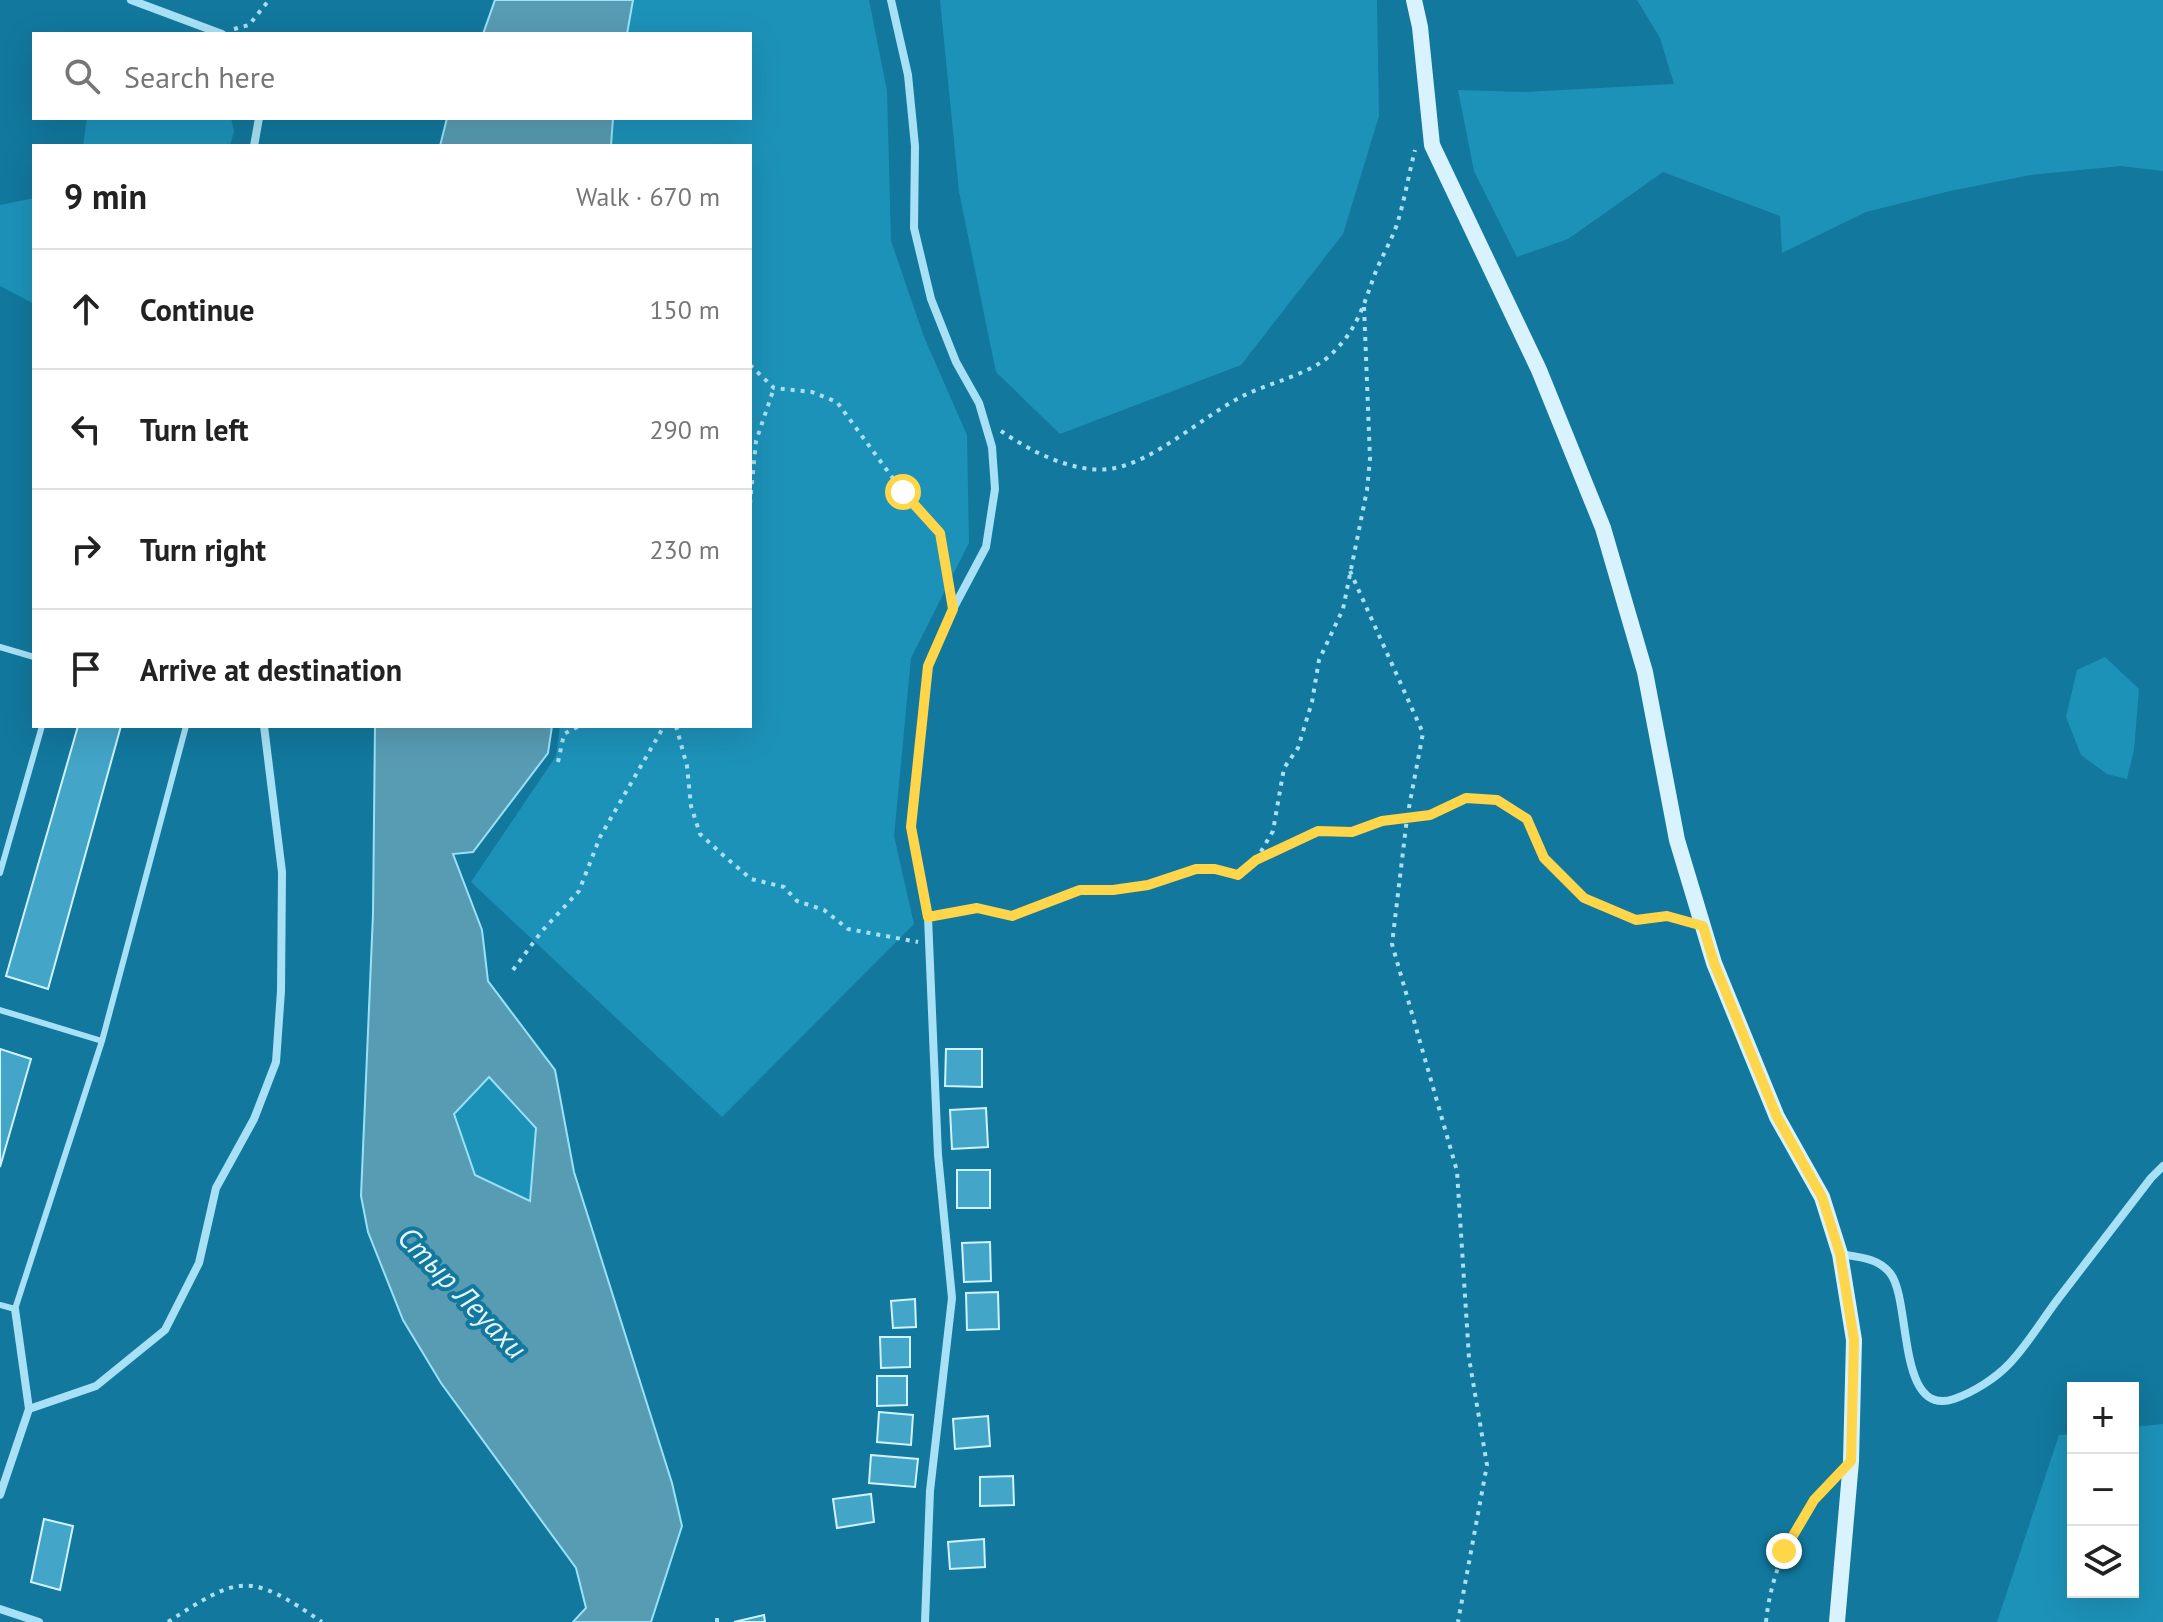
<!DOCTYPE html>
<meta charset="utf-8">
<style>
body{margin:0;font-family:"PT Sans",sans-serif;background:#f6f6f6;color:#222}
.controls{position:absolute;right:24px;bottom:24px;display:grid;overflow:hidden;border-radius:0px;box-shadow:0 8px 32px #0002}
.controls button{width:72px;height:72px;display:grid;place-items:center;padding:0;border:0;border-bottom:2px solid #e0e0e0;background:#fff;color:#222;font:40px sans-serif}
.stop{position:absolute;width:24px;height:24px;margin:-18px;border:6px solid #ffd54a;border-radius:50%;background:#fff}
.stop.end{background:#ffd54a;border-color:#fff;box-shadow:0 2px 8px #0008}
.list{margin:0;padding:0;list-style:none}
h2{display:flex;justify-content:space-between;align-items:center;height:104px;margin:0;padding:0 32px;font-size:34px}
h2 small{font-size:26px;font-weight:400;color:#767676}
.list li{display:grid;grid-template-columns:52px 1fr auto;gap:24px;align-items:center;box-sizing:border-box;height:120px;padding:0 32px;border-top:2px solid #e0e0e0}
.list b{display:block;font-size:30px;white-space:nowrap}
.list em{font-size:26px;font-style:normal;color:#767676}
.icon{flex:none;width:44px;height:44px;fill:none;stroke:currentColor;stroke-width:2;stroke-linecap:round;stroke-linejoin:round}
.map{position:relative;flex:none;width:2163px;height:1622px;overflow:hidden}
.search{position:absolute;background:#fff;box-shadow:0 8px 32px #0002;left:32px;top:32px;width:720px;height:88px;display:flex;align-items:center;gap:20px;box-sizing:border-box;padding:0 28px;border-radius:0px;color:#767676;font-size:30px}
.panel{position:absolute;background:#fff;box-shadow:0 8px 32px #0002;left:32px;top:144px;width:720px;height:584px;border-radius:0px}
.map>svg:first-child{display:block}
.green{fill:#1d92b9}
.water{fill:#589cb4;stroke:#9ae1f8;stroke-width:2;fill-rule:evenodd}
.building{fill:#43a5c8;stroke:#d1f2fe;stroke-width:2}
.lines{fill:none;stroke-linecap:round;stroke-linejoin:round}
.path{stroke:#a8e1f5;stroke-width:4;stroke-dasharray:4 6;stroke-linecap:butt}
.lane{stroke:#a8e1f5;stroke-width:6}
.street{stroke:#a8e1f5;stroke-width:8}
.secondary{stroke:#d8f3fd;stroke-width:16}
.route{stroke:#ffd54a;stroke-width:10}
.labels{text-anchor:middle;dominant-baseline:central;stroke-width:8;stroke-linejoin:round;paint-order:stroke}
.water-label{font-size:30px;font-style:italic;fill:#e5f7fe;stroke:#12789e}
</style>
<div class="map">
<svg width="2163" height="1622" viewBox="0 0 2163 1622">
<rect width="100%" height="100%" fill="#12789e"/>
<path class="green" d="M633 0H869L887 91 891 241 924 337 967 435 969 543 911 658 894 836 914 924 722 1117 471 882 556 756 560 726H750V146H611L613 118H750V34H627Z
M940 0H1377L1379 116 1343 234 1241 365 1060 434 996 372 959 192Z
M1637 0H2163V171L2121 166 2030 175 1950 191 1866 212 1782 253 1780 216 1663 172 1568 239 1517 257 1474 171 1458 90 1523 92 1674 84 1660 38Z
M87 118H231L234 131 230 146H83Z
M34 198V304L0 286V205Z
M2105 657 2139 689 2134 750 2127 779 2107 774 2081 755 2066 717 2077 670Z
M490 1077 536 1128 530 1202 475 1175 453 1114Z
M2163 1424V1622H1997L2059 1435 2073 1434V1592H2133V1427Z"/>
<path class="water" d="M495 0H633L627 34H483Z
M447 118H613L611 146H440Z
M375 726H552L548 753 473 852 453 854 482 930 488 981 555 1070 574 1172 672 1483 682 1526 651 1622H573L586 1608 576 1568 441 1383 403 1320 368 1232 361 1196 373 914ZM489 1077 536 1128 530 1201 475 1175 454 1114Z"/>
<path class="building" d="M78 726H121L48 989 6 976Z
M0 1049 31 1059 0 1167Z
M946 1049H982V1087L945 1086Z
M986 1108 988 1147 952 1149 950 1110Z
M957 1170H990V1208H957Z
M990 1242 991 1281 964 1282 962 1243Z
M998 1292 999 1329 967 1330 966 1293Z
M915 1299 916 1327 893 1328 891 1301Z
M880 1337H910V1367L881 1368Z
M877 1376H907V1405L877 1406Z
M879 1412 913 1415 911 1445 877 1442Z
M988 1416 990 1446 955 1449 953 1419Z
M871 1455 918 1459 915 1487 869 1483Z
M1013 1476 1014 1505 980 1506V1477Z
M871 1494 874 1522 837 1528 833 1499Z
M44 1519 73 1526 60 1590 31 1582Z
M984 1539 985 1567 950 1569 948 1542Z
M764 1615 765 1622H734Z"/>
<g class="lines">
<path class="path" d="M234 29 249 25 269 0
M750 365 774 388 812 392 837 402 903 492 940 533 949 587
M1001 431C1030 451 1072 473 1109 469 1155 463 1204 414 1247 394 1271 383 1297 377 1320 363 1330 357 1343 343 1350 332 1362 314 1368 292 1376 271 1383 254 1393 238 1398 221 1405 198 1409 173 1415 150
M750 504 756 441 774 388
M1350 571 1423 733 1407 818 1392 944 1457 1171 1469 1358 1487 1465 1458 1622
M676 726 687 766 691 806 700 834 723 855 751 879 784 887 797 901 824 910 848 929 918 942
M558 762 564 734 579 726
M1259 858 1318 831 1352 832 1382 821 1430 815 1466 798 1497 800 1527 819 1544 858 1584 898 1636 920 1667 916 1685 921
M941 914 977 908 1012 916 1080 890H1113L1148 885 1196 869H1215L1238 875 1256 860 1273 831 1284 768 1298 748 1312 702 1319 660 1343 609 1367 490 1370 459 1364 306
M513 970 542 931 579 891 600 837 664 726
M168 1622C240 1575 249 1572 322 1622
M717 1622V1616
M1766 1622C1771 1570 1794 1521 1830 1483"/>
<path class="lane" d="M0 647 34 657
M0 873 42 726
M0 1010 102 1041
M0 1305 15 1309 102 1041 186 726"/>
<path class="street" d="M131 0 222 34
M891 0 908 75 915 146 914 228 931 299 956 362 979 403 992 447 995 489 986 547 953 609 928 666 911 827 928 917 938 1155 952 1298 930 1491 925 1622
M254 146 259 118
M1840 1254C1858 1257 1878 1258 1890 1273 1912 1300 1896 1418 1954 1399 1974 1392 1996 1378 2010 1363 2028 1344 2042 1320 2058 1299 2089 1259 2120 1218 2151 1178L2163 1166
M29 1409 96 1386 165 1330 199 1263 216 1188 254 1119 276 1062 281 991 282 872 264 726
M0 1495 29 1409 15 1309
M0 1609 39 1622"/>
<path class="secondary" d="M1414 0 1420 27 1432 145 1539 370 1603 528 1645 672 1677 840 1714 963 1777 1117 1822 1197 1840 1254 1854 1340 1851 1461 1837 1622"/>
</g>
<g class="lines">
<path class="route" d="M903 492 940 533 953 609 928 666 911 827 928 917 977 908 1012 916 1080 890H1113L1148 885 1196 869H1215L1238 875 1256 860 1318 831 1352 832 1382 821 1430 815 1466 798 1497 800 1527 819 1544 858 1584 898 1636 920 1667 916 1703 926 1714 963 1777 1117 1822 1197 1840 1254 1854 1340 1851 1461 1814 1500 1784 1551"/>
</g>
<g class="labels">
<g class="water-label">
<text transform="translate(463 1292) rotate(46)">Стыр Леуахи</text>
</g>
</g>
</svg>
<div class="controls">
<button>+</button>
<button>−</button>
<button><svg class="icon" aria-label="layers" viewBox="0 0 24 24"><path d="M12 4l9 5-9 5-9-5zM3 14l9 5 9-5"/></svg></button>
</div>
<div class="stop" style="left:903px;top:492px"></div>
<div class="stop end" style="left:1784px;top:1551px"></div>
<div class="search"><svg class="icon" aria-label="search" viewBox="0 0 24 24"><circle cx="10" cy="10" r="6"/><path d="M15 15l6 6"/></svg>Search here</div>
<section class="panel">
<h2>9 min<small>Walk · 670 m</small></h2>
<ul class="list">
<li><svg class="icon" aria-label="ahead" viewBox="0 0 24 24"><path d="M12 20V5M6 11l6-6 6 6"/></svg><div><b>Continue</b></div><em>150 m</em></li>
<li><svg class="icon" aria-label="left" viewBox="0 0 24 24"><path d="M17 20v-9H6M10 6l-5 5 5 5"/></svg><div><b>Turn left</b></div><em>290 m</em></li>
<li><svg class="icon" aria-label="right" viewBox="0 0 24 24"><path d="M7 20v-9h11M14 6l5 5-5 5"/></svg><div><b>Turn right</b></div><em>230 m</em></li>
<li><svg class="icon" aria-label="arrive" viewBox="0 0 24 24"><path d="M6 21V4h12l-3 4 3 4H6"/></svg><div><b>Arrive at destination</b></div></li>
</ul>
</section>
</div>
